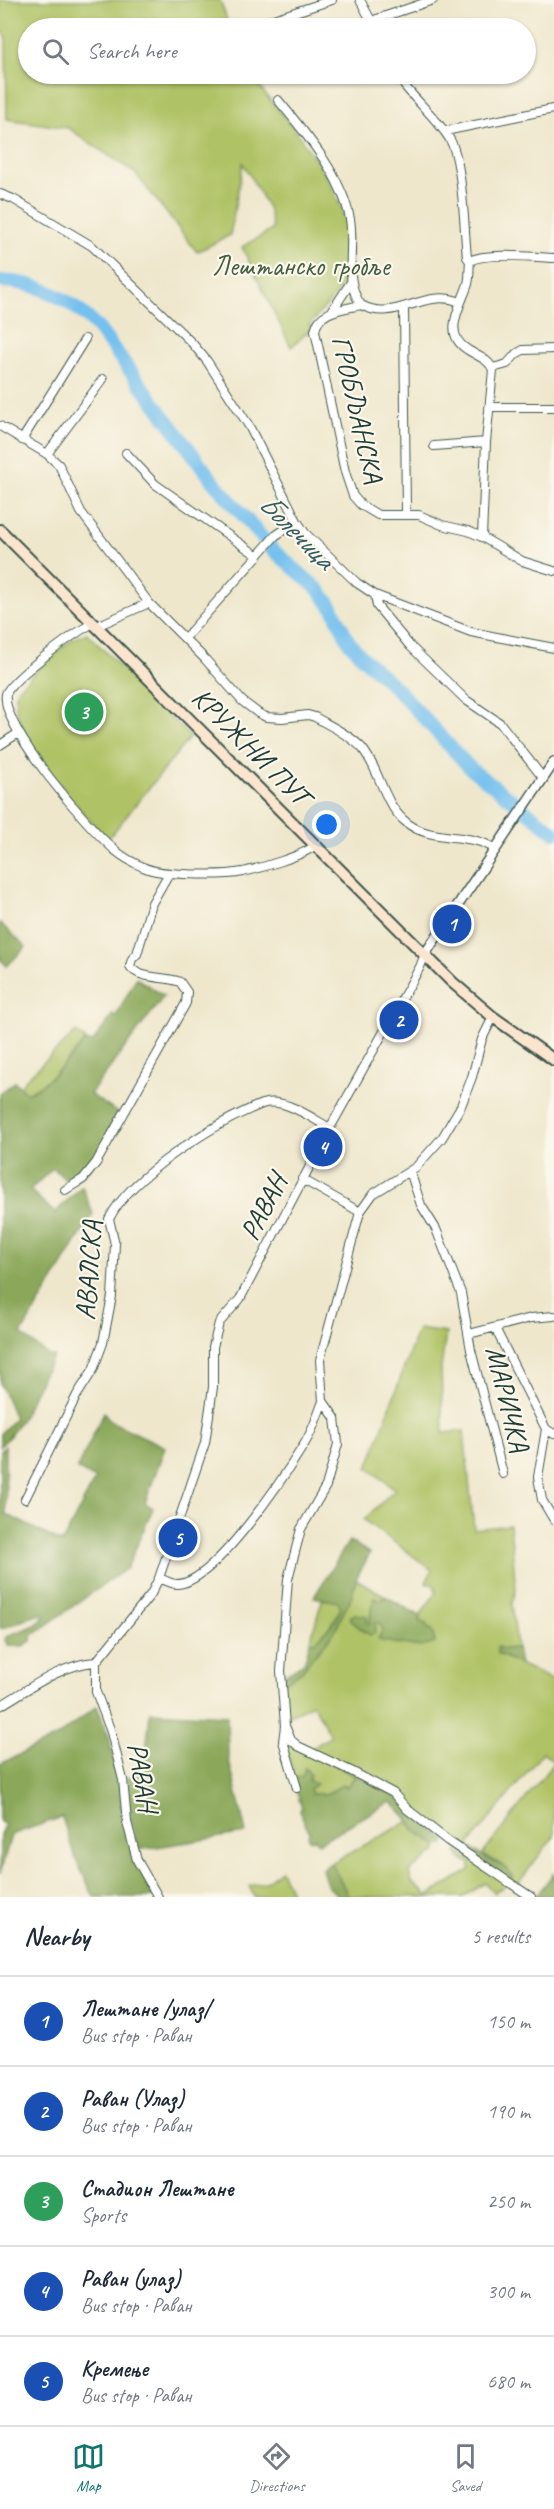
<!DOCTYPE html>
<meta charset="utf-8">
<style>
body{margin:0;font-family:Caveat,sans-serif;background:#f2f2f3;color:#1f2937}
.you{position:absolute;left:327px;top:825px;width:21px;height:21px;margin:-15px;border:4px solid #fff;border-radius:50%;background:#1a73e8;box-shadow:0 0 0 9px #1a73e833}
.badge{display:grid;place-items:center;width:39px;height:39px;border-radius:50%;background:#0f766e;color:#fff;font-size:20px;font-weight:700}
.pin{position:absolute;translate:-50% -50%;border:3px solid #fff;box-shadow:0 2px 6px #0006}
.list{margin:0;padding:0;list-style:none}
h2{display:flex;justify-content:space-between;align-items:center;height:78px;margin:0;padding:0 24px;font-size:26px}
h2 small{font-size:20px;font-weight:400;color:#747a83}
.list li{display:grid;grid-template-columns:39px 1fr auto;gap:18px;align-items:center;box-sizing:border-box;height:90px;padding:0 24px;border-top:2px solid #e0e1e3}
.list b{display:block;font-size:22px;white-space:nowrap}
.list p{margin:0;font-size:20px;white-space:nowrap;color:#747a83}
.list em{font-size:20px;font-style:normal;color:#747a83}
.icon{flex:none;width:33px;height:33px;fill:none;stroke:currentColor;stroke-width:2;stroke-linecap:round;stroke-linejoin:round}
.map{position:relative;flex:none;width:554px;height:1897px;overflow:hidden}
.search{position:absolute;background:#fff;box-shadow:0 2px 4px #0004;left:18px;right:18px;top:18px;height:66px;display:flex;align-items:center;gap:15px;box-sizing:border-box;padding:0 21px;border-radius:33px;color:#747a83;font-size:22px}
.sheet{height:528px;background:#fff}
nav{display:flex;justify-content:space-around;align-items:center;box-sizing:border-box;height:84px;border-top:2px solid #e0e1e3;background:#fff;font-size:16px;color:#747a83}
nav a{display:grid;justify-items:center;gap:3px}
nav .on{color:#0f766e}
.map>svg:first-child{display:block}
.green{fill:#afc265;stroke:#67804c;stroke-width:1.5}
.forest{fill:#8ba85a;stroke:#557247;stroke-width:1.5}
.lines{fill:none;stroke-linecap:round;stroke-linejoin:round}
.river{stroke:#75c0ee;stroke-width:14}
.minor-casing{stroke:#3e564b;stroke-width:10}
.tertiary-casing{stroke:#3e564b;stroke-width:12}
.secondary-casing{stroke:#3e564b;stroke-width:14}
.minor{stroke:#fff;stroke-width:8}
.tertiary{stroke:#fff;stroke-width:9}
.secondary{stroke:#fbe5cf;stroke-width:10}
.labels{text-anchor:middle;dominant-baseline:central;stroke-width:4.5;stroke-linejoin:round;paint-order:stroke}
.park-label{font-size:28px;fill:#435e40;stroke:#fbf7ec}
.street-label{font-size:28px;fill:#1f3d34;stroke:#fbf7ec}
.water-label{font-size:30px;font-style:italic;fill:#345e62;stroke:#fbf7ec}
</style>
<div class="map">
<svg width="554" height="1897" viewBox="0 0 554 1897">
<rect width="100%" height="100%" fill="#fbf7ec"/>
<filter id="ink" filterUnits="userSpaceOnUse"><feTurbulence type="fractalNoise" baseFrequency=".0167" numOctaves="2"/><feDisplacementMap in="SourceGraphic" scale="12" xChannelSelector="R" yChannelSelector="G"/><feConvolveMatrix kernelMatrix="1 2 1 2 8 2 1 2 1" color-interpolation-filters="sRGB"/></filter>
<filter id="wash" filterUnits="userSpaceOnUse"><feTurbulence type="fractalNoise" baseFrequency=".008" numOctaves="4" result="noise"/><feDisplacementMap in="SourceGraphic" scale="24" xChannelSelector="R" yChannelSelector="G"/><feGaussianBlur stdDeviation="1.35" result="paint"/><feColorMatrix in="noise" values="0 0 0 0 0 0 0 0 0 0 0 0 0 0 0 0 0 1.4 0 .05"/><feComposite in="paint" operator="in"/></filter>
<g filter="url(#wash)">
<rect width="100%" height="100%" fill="#efe7cc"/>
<path class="green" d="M0 0H220L230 28H28V74H249C288 123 371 210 346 278 339 295 321 311 309 325L312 328 291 347 242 247 273 229 269 210 243 163 230 235 197 252 136 174 68 128 7 119 6 36 0 29Z
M87 633 190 737 108 839C83 815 0 723 18 688L72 639Z
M76 1032 88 1042H84C67 1061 49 1084 26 1093L20 1087 25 1080Z
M418 1329 446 1333 441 1368 443 1433 464 1431 474 1529 510 1525 516 1590 512 1603 517 1648 503 1649 497 1653 554 1681V1836L517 1885 511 1881 512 1874 497 1862 482 1855 554 1762 543 1752 468 1846 450 1834 446 1837 408 1808 309 1750 331 1736 313 1704 285 1717 283 1683 302 1671 315 1654 331 1637 351 1598 356 1579 385 1596 371 1609 370 1625 350 1621 358 1624 364 1632 375 1631V1622L380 1623 383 1630 427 1628 419 1621C421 1609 430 1603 436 1592L434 1585 426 1583 432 1570 364 1520 395 1489 368 1468Z
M328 1599 338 1602 341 1607C336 1621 325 1632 315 1643L310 1642 322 1600Z
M289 1738 356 1775 347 1787 343 1785 326 1794H312L309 1792 308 1780 295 1778 284 1740Z
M409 1821 415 1831 438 1846 437 1851 409 1872 411 1881 428 1896 470 1870V1863L460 1858 456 1853 458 1851 509 1884 494 1893 485 1883 463 1897H349L331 1863Z
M281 1870 292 1895 287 1897H254L249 1886 266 1882Z"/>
<path class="forest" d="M0 923 26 947 7 966 0 959Z
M136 978 164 996 90 1094 122 1116 86 1173 70 1184 53 1168 30 1190 55 1213 82 1186 93 1214 21 1334 49 1356H54C35 1385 25 1424 0 1446V1434L15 1418 0 1383V1093L15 1082 26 1093C49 1084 68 1060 84 1042H93L113 1014 116 1016Z
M104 1412 110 1421 165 1447 145 1503 153 1508 127 1568 41 1629 32 1636 31 1641 23 1646 7 1645 5 1639C14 1629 33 1632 45 1616L40 1614 0 1629V1450L5 1446 6 1514 62 1543 95 1479 77 1469Z
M349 1541 370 1553 356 1579 351 1598 331 1637 315 1654 302 1671 283 1683V1676L304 1663 310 1642H315C325 1632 337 1621 341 1607L338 1602 314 1597Z
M385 1596 420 1616 419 1621 427 1624V1628L432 1630 435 1643 421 1647 382 1641 378 1638 383 1630 379 1623H375V1632L371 1635C362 1632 359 1625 350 1621V1617L355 1614 367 1616V1623L370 1624 371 1609 374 1598 381 1600Z
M497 1647 503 1649 517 1648 520 1665 497 1653Z
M97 1706 109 1737 119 1780 124 1822 154 1897H94L75 1858 62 1817 11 1835 0 1874V1835L5 1824 0 1822V1764L58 1736Z
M150 1712 227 1716 228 1756 246 1833 138 1850 131 1822 127 1778 144 1773Z
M305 1768 310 1774 309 1781 316 1784 310 1789 312 1794H326L343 1785 347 1787 356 1775 391 1794 446 1841 445 1844 438 1846 415 1830 406 1817 393 1803H388L318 1843 314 1838 311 1840 308 1838 309 1831 299 1810 302 1808 296 1790 295 1778 302 1777Z
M449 1834 489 1860C498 1862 510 1869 513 1878L511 1881 446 1837Z
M331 1863 349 1897H339L327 1885 322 1869Z
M554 1873V1897H519L520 1894 529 1891 536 1896Z"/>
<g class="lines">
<path class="river" d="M0 281C39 282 72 300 98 328L213 481 273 550 319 590 332 607 349 642 362 657 396 688 471 769 554 832"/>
</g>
</g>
<g filter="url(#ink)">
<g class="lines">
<defs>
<path id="minor" d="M360 0 375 28
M371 21 433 0
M252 26 332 0
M396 74C411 98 434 114 449 138 463 159 464 229 467 257L470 261C469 268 470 276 468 284 461 306 441 334 468 350 477 356 489 359 493 370L486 442 482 537
M278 100C306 134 341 174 350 219 355 247 343 280 361 305 396 324 423 287 460 302
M445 131 553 109
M0 194 13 199 92 246 192 343 207 361 249 426 297 521 305 533 357 583 375 595 471 632 554 648
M470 261C484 252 536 257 554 258
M361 305C344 309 318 310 315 331L345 472 353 496 361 505 378 515H419L442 525 468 531 482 537 522 561 554 571
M404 307 406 513
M332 311 351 282
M493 368 507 364 516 354 523 350 554 349
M489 407H554
M0 426 47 454 59 465 81 512 149 603 205 659 242 701 258 713 266 717 282 718 308 715 315 717C330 726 350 735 362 748 381 771 382 803 407 823 433 843 469 831 495 849
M22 440 85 339
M434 446 486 442
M126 453 155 484 258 556
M47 454 103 379
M375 595 377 606 410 646 466 700 500 723 543 778
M94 623C78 630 11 679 6 694 0 727 90 830 116 851 124 858 134 863 143 867 161 876 223 876 243 872 260 868 304 856 315 845
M97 626 149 603
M185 638 275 536 297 521
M0 745 17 734
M493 1017 482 1039 472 1077 461 1106 442 1138 416 1167 373 1194 360 1212 320 1360 323 1401 335 1418 338 1444 326 1486 301 1529 288 1579 281 1671 285 1726 291 1740 298 1746 351 1771 393 1793 407 1809 448 1841 531 1897
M410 1171 421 1205 436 1229 461 1293 471 1350 503 1474
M302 1179 360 1212
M65 1190 83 1179 96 1163 186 1003 187 992 180 982C166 976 138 980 130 966L132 959 137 954 152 903 169 873
M495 1328 546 1429 554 1434
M469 1334 531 1318 554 1316
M546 1429 538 1477 542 1500 554 1520
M25 1499 77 1395 93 1370 103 1343 112 1296 115 1244 109 1219C131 1175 217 1122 262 1104 284 1097 311 1118 330 1128
M159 1578C165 1580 171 1584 177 1584 214 1584 286 1474 305 1443 313 1430 318 1415 323 1401
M0 1706C27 1690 64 1663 96 1662
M285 1726 283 1741 297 1788
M158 1897 137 1860 127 1822 123 1780 111 1732 96 1692V1662L151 1594 159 1578 205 1443 213 1387V1347L219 1323 240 1299 330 1128 420 967 425 954"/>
<path id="tertiary" d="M425 954 554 762"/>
<path id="secondary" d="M0 530 452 982 493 1017 554 1060"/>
</defs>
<use href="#minor" class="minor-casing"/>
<use href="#tertiary" class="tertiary-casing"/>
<use href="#secondary" class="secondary-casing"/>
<use href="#minor" class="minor"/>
<use href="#tertiary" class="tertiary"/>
<use href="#secondary" class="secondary"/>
</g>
</g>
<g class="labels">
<g class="park-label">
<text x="301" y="265">Лештанско гробље</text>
</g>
<g class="street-label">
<text transform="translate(358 409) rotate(77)">ГРОБЉАНСКА</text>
<text transform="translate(251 746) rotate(45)">КРУЖНИ ПУТ</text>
<text transform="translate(263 1207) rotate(-63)">РАВАН</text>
<text transform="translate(88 1270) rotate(-86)">АВАЛСКА</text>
<text transform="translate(508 1399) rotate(76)">МАРИЧКА</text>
<text transform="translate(143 1777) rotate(80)">РАВАН</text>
</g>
<g class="water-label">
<text transform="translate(297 531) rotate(45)">Болечица</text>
</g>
</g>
</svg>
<div class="you"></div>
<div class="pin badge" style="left:452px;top:924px;background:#1a4fb4">1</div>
<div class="pin badge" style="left:399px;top:1020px;background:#1a4fb4">2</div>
<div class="pin badge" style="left:84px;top:712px;background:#2e9e5b">3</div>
<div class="pin badge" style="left:323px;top:1147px;background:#1a4fb4">4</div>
<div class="pin badge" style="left:178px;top:1538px;background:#1a4fb4">5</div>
<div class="search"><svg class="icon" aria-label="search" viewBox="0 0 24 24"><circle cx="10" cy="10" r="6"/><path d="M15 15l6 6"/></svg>Search here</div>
</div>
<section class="sheet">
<h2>Nearby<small>5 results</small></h2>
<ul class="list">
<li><span class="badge" style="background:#1a4fb4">1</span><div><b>Лештане /улаз/</b><p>Bus stop · Раван</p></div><em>150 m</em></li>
<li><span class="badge" style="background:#1a4fb4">2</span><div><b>Раван (Улаз)</b><p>Bus stop · Раван</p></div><em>190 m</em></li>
<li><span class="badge" style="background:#2e9e5b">3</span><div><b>Стадион Лештане</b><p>Sports</p></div><em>250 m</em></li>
<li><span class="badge" style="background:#1a4fb4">4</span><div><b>Раван (улаз)</b><p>Bus stop · Раван</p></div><em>300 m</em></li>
<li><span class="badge" style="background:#1a4fb4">5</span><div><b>Кремење</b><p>Bus stop · Раван</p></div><em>680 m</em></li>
</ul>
</section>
<nav>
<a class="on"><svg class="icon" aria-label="map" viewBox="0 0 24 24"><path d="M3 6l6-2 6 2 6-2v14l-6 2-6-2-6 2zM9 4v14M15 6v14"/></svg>Map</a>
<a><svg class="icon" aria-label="directions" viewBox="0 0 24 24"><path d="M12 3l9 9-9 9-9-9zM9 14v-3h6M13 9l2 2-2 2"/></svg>Directions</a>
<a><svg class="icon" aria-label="saved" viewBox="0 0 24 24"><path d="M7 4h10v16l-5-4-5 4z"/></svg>Saved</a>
</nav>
